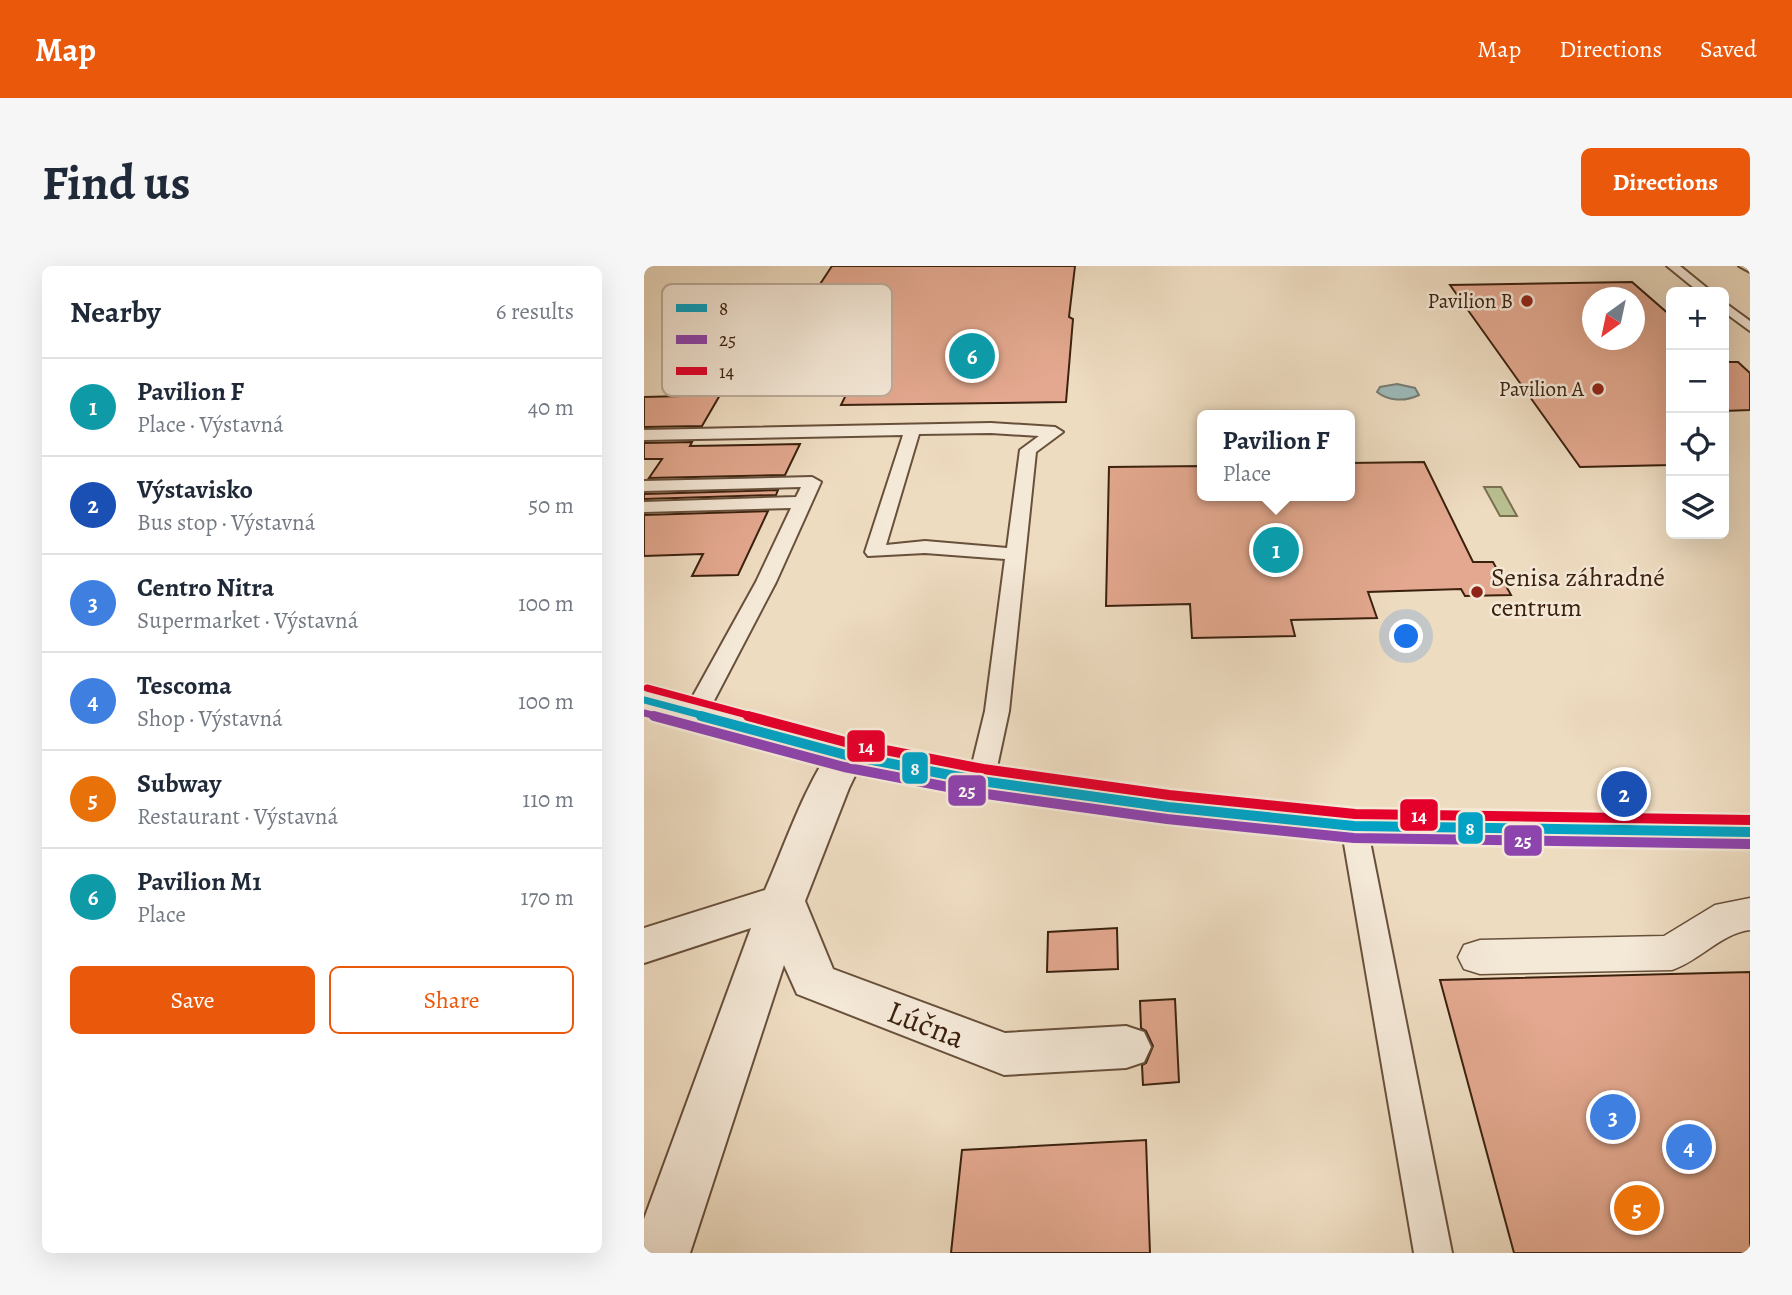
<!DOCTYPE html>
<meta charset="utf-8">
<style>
body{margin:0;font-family:Alegreya,serif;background:#f6f6f7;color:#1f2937}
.controls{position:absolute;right:21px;top:21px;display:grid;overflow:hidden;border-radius:10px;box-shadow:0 7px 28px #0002}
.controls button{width:63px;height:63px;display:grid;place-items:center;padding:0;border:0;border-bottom:2px solid #e0e1e3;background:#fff;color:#1f2937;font:35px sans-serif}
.compass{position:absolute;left:938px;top:21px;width:63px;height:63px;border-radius:50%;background:#fff;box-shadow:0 7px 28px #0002;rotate:213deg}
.you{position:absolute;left:763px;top:371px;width:24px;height:24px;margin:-18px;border:5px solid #fff;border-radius:50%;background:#1a73e8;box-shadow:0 0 0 10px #1a73e833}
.badge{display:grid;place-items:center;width:46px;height:46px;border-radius:50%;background:#ea580c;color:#fff;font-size:23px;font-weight:700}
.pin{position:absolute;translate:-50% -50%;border:4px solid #fff;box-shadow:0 2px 7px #0006}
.popup{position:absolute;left:553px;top:144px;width:158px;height:91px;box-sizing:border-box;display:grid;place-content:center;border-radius:10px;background:#fff;filter:drop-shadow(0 2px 5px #0005);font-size:23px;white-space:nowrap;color:#747a83}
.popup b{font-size:26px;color:#1f2937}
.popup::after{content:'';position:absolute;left:50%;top:100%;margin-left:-14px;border:14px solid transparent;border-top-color:#fff}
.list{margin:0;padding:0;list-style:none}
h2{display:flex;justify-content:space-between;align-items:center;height:91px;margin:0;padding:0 28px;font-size:30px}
h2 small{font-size:23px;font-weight:400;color:#747a83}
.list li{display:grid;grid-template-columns:46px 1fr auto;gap:21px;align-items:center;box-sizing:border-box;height:98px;padding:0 28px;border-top:2px solid #e0e1e3}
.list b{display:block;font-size:26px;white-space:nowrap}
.list p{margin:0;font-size:23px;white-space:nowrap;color:#747a83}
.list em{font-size:23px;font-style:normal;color:#747a83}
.actions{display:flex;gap:14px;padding:21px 28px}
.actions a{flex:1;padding:16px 0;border:2px solid #ea580c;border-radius:10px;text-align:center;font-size:24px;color:#ea580c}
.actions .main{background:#ea580c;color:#fff}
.icon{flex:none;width:38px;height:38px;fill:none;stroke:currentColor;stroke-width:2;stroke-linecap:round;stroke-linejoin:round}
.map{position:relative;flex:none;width:1106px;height:987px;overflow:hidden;border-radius:10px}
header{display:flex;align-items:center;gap:42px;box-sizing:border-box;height:98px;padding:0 35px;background:#ea580c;color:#fff}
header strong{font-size:33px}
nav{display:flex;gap:38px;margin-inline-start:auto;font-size:24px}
.intro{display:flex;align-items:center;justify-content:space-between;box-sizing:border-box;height:168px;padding:0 42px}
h1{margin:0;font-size:49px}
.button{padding:18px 32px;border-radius:10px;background:#ea580c;color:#fff;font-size:24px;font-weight:700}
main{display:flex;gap:42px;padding:0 42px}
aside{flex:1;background:#fff;border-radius:10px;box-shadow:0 7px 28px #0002}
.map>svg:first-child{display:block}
.green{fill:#b9c092;stroke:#7a7050;stroke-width:2}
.water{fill:#9cbaba;stroke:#757d75;stroke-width:2}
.building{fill:#e3a88f;stroke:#3b210e;stroke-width:2;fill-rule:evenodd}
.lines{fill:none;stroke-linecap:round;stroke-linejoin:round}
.service-casing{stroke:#68503b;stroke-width:4}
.pedestrian-casing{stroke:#68503b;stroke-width:3}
.minor-casing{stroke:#68503b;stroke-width:4}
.tertiary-casing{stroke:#68503b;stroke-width:4}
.service{fill:#f4e8d7;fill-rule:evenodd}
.pedestrian{fill:#f4e8d7;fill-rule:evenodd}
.minor{fill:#f4e8d7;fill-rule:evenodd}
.tertiary{fill:#f4e8d7;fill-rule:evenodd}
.bus-1-far1-casing{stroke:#f4e8d7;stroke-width:11}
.bus-1-casing{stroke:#f4e8d7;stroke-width:15}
.bus-2-far1-casing{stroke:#f4e8d7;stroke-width:11}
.bus-2-casing{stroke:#f4e8d7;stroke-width:15}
.bus-3-far1-casing{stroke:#f4e8d7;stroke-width:11}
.bus-3-casing{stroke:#f4e8d7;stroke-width:15}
.bus-1-far1{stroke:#03a2c4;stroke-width:7}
.bus-1{stroke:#03a2c4;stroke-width:10}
.bus-2-far1{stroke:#8e44ad;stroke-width:7}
.bus-2{stroke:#8e44ad;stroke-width:10}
.bus-3-far1{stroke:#e4002b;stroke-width:7}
.bus-3{stroke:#e4002b;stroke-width:10}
.poi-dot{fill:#8f2418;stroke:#f4e8d7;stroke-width:2.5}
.labels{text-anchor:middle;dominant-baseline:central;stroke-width:5;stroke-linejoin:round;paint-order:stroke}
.far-poi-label{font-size:21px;fill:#3b210e;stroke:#f4e8d7;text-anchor:end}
.poi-label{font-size:26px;fill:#3b210e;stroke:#f4e8d7;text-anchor:start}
.near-street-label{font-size:32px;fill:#3b210e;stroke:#f4e8d7}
.key{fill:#f4e8d7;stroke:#bcac9b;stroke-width:2}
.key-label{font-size:19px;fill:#3b210e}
.line-badge{stroke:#f4e8d7;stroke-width:2.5}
.badge-label{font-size:19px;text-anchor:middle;font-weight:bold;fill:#fff}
</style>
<header>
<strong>Map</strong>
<nav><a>Map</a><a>Directions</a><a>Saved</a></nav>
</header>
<div class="intro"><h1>Find us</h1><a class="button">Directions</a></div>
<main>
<aside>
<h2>Nearby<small>6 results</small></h2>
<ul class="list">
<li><span class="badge" style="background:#0f9aa8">1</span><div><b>Pavilion F</b><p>Place · Výstavná</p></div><em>40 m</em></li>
<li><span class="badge" style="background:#1a4fb4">2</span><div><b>Výstavisko</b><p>Bus stop · Výstavná</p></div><em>50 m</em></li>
<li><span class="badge" style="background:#3f7fe0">3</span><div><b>Centro Nitra</b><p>Supermarket · Výstavná</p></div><em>100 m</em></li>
<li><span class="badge" style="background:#3f7fe0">4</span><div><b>Tescoma</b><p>Shop · Výstavná</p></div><em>100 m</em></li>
<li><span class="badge" style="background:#e8710a">5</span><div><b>Subway</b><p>Restaurant · Výstavná</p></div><em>110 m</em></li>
<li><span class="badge" style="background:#0f9aa8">6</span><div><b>Pavilion M1</b><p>Place</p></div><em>170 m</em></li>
</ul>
<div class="actions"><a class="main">Save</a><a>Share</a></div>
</aside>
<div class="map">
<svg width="1106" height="987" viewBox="0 0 1106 987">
<rect width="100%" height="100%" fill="#eedcc1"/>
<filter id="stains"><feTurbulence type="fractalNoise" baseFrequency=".00286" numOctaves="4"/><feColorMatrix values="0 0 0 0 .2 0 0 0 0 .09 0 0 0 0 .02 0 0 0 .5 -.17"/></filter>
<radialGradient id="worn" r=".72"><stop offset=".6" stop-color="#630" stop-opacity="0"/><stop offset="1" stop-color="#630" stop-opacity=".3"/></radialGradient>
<path class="green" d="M840 221H857L873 250H856Z"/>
<path class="water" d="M753 118 771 122 775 129C761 136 744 135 733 126L736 121Z"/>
<path class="building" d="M188 0H431L425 51 429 53 422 136 197 139 226 80H197L219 40 161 41Z
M988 16 1027 50V199L936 201 806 19ZM948 32H990V74H948Z
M1080 96H1094L1106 107V144L1080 145Z
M76 129 58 160 0 161V131Z
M48 176 46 180 156 178 141 209 5 212 18 193H0V177Z
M780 196 829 296H849L867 329 821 330 817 323 724 326 733 352 647 354 651 370 548 372 546 338 462 340 465 201 558 200V230H705V197Z
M134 224 132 229 0 233V228Z
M124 245 94 309 48 310 59 288 0 290V249Z
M473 662 474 703 403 706 404 666Z
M1106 706V987H870L796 714Z
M531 733 535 816 499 819 498 799 502 797 509 780 502 765 497 762 496 735Z
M502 874 506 987H307L318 884Z"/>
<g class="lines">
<defs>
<path id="service" d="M1023 0H1036L1068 26H1055Z
M1080 36 1106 55V65L1080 46Z
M347 157 411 161 419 166 392 186 365 445 350 515 346 521 337 523 328 521 324 515 341 445 361 293 281 287 224 290 221 286 259 169 0 174V164ZM347 167 395 170 376 184 363 282 281 275 242 279 275 168Z
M168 211 177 216 132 316 63 448 59 453H43L39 448 112 316 147 242 0 246V236L152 231 157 221 0 225V215Z
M710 551 719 554 723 560 808 987H770L697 560 701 554Z"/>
<path id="pedestrian" d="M1106 632V664C1078 667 1055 695 1028 704L836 708 820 703 814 691 820 679 836 674 1020 670 1071 639Z"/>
<path id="minor" d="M1095 0H1106V6Z
M202 477 216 481 221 489 205 522 161 635 189 703 361 767 482 760 500 766 507 781 500 796 482 802 360 809 153 728 140 699 46 987H0V953L107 662 0 697V662L121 624C142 576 159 524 188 481Z"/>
<path id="tertiary" d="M0 423 203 477 337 502 524 528 710 546 1106 552V580L710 574 524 554 337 528 202 501 0 445Z"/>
</defs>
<use href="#service" class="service-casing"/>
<use href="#pedestrian" class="pedestrian-casing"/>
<use href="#minor" class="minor-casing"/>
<use href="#tertiary" class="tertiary-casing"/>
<use href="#service" class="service"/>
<use href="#pedestrian" class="pedestrian"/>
<use href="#minor" class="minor"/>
<use href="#tertiary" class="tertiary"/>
<defs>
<path id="bus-1-far1" d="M0 434 64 451"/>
<path id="bus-1" d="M57 450 202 489 337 515 524 541 710 560 1106 566"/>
<path id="bus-2-far1" d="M0 447 16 451"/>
<path id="bus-2" d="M10 450 200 501 335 527 523 553 710 572 1106 578"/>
<path id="bus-3-far1" d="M3 422 111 451"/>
<path id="bus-3" d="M104 450 205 477 339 503 525 529 711 548 1106 554"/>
</defs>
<use href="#bus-1-far1" class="bus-1-far1-casing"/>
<use href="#bus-1" class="bus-1-casing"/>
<use href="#bus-2-far1" class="bus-2-far1-casing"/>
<use href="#bus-2" class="bus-2-casing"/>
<use href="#bus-3-far1" class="bus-3-far1-casing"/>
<use href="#bus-3" class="bus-3-casing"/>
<use href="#bus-1-far1" class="bus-1-far1"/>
<use href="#bus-1" class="bus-1"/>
<use href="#bus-2-far1" class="bus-2-far1"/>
<use href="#bus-2" class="bus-2"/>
<use href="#bus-3-far1" class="bus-3-far1"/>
<use href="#bus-3" class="bus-3"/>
</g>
<g class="poi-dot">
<circle cx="883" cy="35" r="7"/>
<circle cx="954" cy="123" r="7"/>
<circle cx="833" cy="326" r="7"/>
</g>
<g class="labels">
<g class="far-poi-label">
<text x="869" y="35">Pavilion B</text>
<text x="940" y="123">Pavilion A</text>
</g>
<g class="poi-label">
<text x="847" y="311">Senisa záhradné<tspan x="847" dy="30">centrum</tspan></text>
</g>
<g class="near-street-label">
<text transform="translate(282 758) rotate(21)">Lúčna</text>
</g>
</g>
<rect x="18" y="18" width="230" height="112" rx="10" class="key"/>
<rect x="32" y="38" width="31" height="8" fill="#03a2c4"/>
<rect x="32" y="69" width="31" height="9" fill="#8e44ad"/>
<rect x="32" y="101" width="31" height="8" fill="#e4002b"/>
<g class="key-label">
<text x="75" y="49">8</text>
<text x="75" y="80">25</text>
<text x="75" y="112">14</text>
</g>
<g class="line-badge">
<rect x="202" y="463" width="40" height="34" rx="7" fill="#e4002b"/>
<rect x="257" y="485" width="28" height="34" rx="7" fill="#03a2c4"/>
<rect x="303" y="508" width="40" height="33" rx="7" fill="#8e44ad"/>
<rect x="755" y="532" width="40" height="34" rx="7" fill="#e4002b"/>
<rect x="813" y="545" width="27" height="34" rx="7" fill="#03a2c4"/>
<rect x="859" y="558" width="40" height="33" rx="7" fill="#8e44ad"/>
</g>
<g class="badge-label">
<text x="222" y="487">14</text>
<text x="271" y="509">8</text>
<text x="323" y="531">25</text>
<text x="775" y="556">14</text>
<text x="826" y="569">8</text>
<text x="879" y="581">25</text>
</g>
<rect width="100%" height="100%" filter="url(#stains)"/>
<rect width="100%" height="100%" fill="url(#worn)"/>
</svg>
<div class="controls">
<button>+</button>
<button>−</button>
<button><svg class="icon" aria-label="locate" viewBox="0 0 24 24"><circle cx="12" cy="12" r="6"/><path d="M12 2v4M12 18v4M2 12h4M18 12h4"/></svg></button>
<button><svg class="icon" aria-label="layers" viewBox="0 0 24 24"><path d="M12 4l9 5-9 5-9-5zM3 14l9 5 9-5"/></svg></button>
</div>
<svg class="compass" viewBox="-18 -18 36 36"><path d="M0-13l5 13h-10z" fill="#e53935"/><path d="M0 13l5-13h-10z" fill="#747a83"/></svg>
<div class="you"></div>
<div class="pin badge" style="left:632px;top:284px;background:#0f9aa8">1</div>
<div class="popup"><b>Pavilion F</b>Place</div>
<div class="pin badge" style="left:980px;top:528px;background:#1a4fb4">2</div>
<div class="pin badge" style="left:969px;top:851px;background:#3f7fe0">3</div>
<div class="pin badge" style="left:1045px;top:881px;background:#3f7fe0">4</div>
<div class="pin badge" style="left:993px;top:942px;background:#e8710a">5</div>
<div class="pin badge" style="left:328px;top:90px;background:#0f9aa8">6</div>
</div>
</main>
